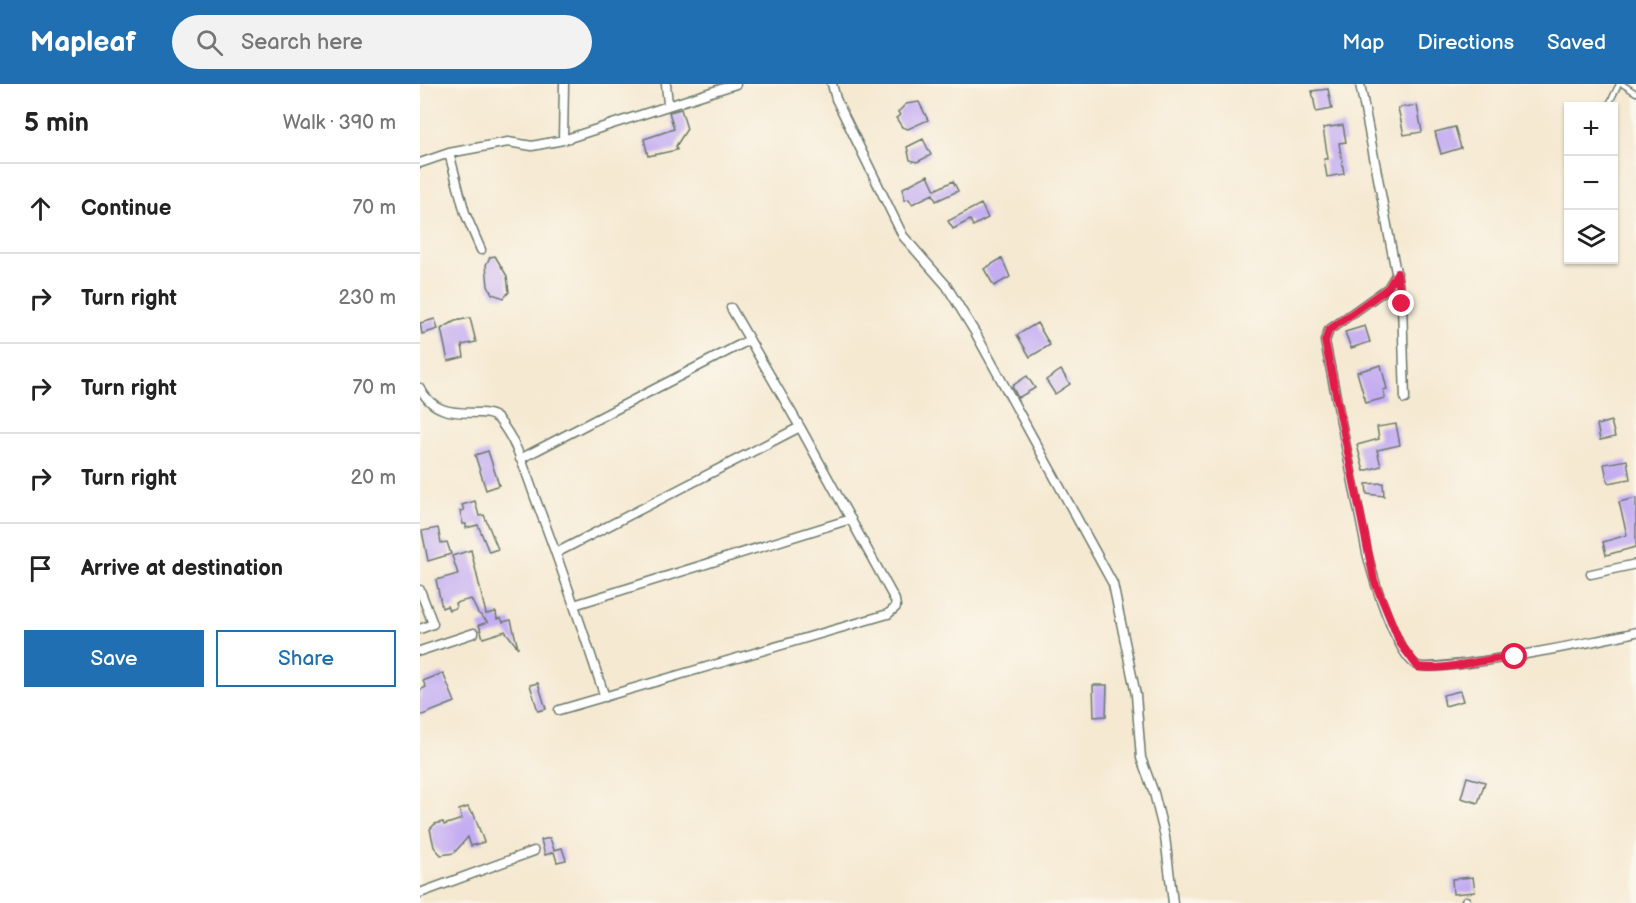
<!DOCTYPE html>
<meta charset="utf-8">
<style>
body{margin:0;font-family:"Balsamiq Sans",sans-serif;background:#f2f2f2;color:#222}
.controls{position:absolute;right:18px;top:18px;display:grid;overflow:hidden;border-radius:0px;box-shadow:0 2px 4px #0004}
.controls button{width:54px;height:54px;display:grid;place-items:center;padding:0;border:0;border-bottom:2px solid #e0e0e0;background:#fff;color:#222;font:30px sans-serif}
.stop{position:absolute;width:18px;height:18px;margin:-14px;border:4px solid #e11d48;border-radius:50%;background:#fff}
.stop.end{background:#e11d48;border-color:#fff;box-shadow:0 2px 6px #0008}
.list{margin:0;padding:0;list-style:none}
h2{display:flex;justify-content:space-between;align-items:center;height:78px;margin:0;padding:0 24px;font-size:26px}
h2 small{font-size:20px;font-weight:400;color:#767676}
.list li{display:grid;grid-template-columns:39px 1fr auto;gap:18px;align-items:center;box-sizing:border-box;height:90px;padding:0 24px;border-top:2px solid #e0e0e0}
.list b{display:block;font-size:22px;white-space:nowrap}
.list em{font-size:20px;font-style:normal;color:#767676}
.actions{display:flex;gap:12px;padding:18px 24px}
.actions a{flex:1;padding:14px 0;border:2px solid #1f6fb2;border-radius:0px;text-align:center;font-size:21px;color:#1f6fb2}
.actions .main{background:#1f6fb2;color:#fff}
.icon{flex:none;width:33px;height:33px;fill:none;stroke:currentColor;stroke-width:2;stroke-linecap:round;stroke-linejoin:round}
.map{position:relative;flex:none;width:1216px;height:819px;overflow:hidden}
header{display:flex;align-items:center;gap:36px;box-sizing:border-box;height:84px;padding:0 30px;background:#1f6fb2;color:#fff}
header strong{font-size:28px}
nav{display:flex;gap:33px;margin-inline-start:auto;font-size:21px}
.search{width:420px;height:54px;background:#f2f2f2;display:flex;align-items:center;gap:15px;box-sizing:border-box;padding:0 21px;border-radius:33px;color:#767676;font-size:22px}
main{display:flex}
aside{flex:1;background:#fff}
.map>svg:first-child{display:block}
.building{fill:#c3acf2}
.lines{fill:none;stroke-linecap:round;stroke-linejoin:round}
.service-casing{stroke:#6a796b;stroke-width:7}
.minor-casing{stroke:#6a796b;stroke-width:11}
.service{stroke:#fff;stroke-width:4}
.minor{stroke:#fff;stroke-width:8}
.route{stroke:#e11d48;stroke-width:8}
</style>
<header>
<strong>Mapleaf</strong>
<div class="search"><svg class="icon" aria-label="search" viewBox="0 0 24 24"><circle cx="10" cy="10" r="6"/><path d="M15 15l6 6"/></svg>Search here</div>
<nav><a>Map</a><a>Directions</a><a>Saved</a></nav>
</header>
<main>
<aside>
<h2>5 min<small>Walk · 390 m</small></h2>
<ul class="list">
<li><svg class="icon" aria-label="ahead" viewBox="0 0 24 24"><path d="M12 20V5M6 11l6-6 6 6"/></svg><div><b>Continue</b></div><em>70 m</em></li>
<li><svg class="icon" aria-label="right" viewBox="0 0 24 24"><path d="M7 20v-9h11M14 6l5 5-5 5"/></svg><div><b>Turn right</b></div><em>230 m</em></li>
<li><svg class="icon" aria-label="right" viewBox="0 0 24 24"><path d="M7 20v-9h11M14 6l5 5-5 5"/></svg><div><b>Turn right</b></div><em>70 m</em></li>
<li><svg class="icon" aria-label="right" viewBox="0 0 24 24"><path d="M7 20v-9h11M14 6l5 5-5 5"/></svg><div><b>Turn right</b></div><em>20 m</em></li>
<li><svg class="icon" aria-label="arrive" viewBox="0 0 24 24"><path d="M6 21V4h12l-3 4 3 4H6"/></svg><div><b>Arrive at destination</b></div></li>
</ul>
<div class="actions"><a class="main">Save</a><a>Share</a></div>
</aside>
<div class="map">
<svg width="1216" height="819" viewBox="0 0 1216 819">
<rect width="100%" height="100%" fill="#fbf7ec"/>
<filter id="ink" filterUnits="userSpaceOnUse"><feTurbulence type="fractalNoise" baseFrequency=".0167" numOctaves="2"/><feDisplacementMap in="SourceGraphic" scale="12" xChannelSelector="R" yChannelSelector="G"/><feConvolveMatrix kernelMatrix="1 2 1 2 8 2 1 2 1" color-interpolation-filters="sRGB"/></filter>
<filter id="wash" filterUnits="userSpaceOnUse"><feTurbulence type="fractalNoise" baseFrequency=".008" numOctaves="4" result="noise"/><feDisplacementMap in="SourceGraphic" scale="24" xChannelSelector="R" yChannelSelector="G"/><feGaussianBlur stdDeviation="1.35" result="paint"/><feColorMatrix in="noise" values="0 0 0 0 0 0 0 0 0 0 0 0 0 0 0 0 0 1.4 0 .05"/><feComposite in="paint" operator="in"/></filter>
<g filter="url(#wash)">
<rect width="100%" height="100%" fill="#f5e9d2"/>
<g id="blocks">
<path class="building" d="M908 5 912 25 896 28 892 7Z
M499 18 508 36 488 45 482 43 476 34 480 31 478 28 486 20Z
M997 21 1002 48 984 51 978 24Z
M261 25 267 45 256 62 257 66 228 72 224 55 254 45 249 28Z
M923 41 926 58 919 59 924 90 907 93 904 75H908L903 44Z
M1035 43 1041 64 1021 70 1015 48Z
M503 55 511 71 497 78 490 76 487 63Z
M508 91 515 106 533 97 538 107 516 117 513 110 492 120 489 115 484 116 483 104Z
M561 120 568 134 553 142 550 136 533 145 528 137Z
M75 172 87 192 89 208 84 214 72 210 68 202 66 181 70 173Z
M582 174 590 193 574 202 564 185Z
M50 234 56 258 42 261 44 273 28 277 21 245 35 237Z
M15 235 18 245 2 250 0 239Z
M617 239 630 261 610 273 597 251Z
M945 242 950 258 931 264 925 248Z
M961 281 967 305 963 306 965 314 946 319 937 288Z
M641 286 650 300 635 310 626 296Z
M607 292 615 304 598 314 592 302Z
M1191 337 1195 353 1180 356 1177 341Z
M976 340 980 361 957 366 961 382 944 387 937 361 959 355 957 343Z
M68 367 79 401 66 406 55 371Z
M1207 376 1210 395 1188 399 1184 380Z
M963 399 964 412 947 410 946 400Z
M1216 414V463L1186 471 1183 458 1207 451 1199 418Z
M55 417 59 432 64 431 78 465 69 468 58 441 46 444V440H43L40 427 44 426 42 421Z
M18 444 21 459 27 458 31 470 8 477 2 447Z
M51 466 66 530 76 528 77 535 81 534 83 538 91 536 98 564 85 547 63 554 59 541 68 538 58 529 51 515 35 519 36 524 29 526 27 522 22 524 16 496 38 490 32 472Z
M23 589 35 618 0 632V606L6 603 3 597Z
M118 599 126 625 118 627 110 601Z
M673 601H687L686 632 674 633Z
M1040 607 1043 617 1025 622 1023 611Z
M1047 693 1065 698 1058 719 1041 714Z
M48 723 51 729 53 728 64 758 51 762 48 753 34 769 21 771 14 763 10 745 15 740 23 738 24 741 42 735 39 726Z
M130 754 134 766 142 764 146 776 137 778 134 768 125 771 121 756Z
M1053 793 1055 808 1033 810 1032 795Z"/>
</g>
</g>
<g filter="url(#ink)">
<use href="#blocks" fill-opacity="0" stroke="#6a796b" stroke-width="1.5"/>
<g class="lines">
<defs>
<path id="service" d="M1202 0 1216 9
M1188 22 1199 0"/>
<path id="minor" d="M246 0 248 20
M412 0 416 15 483 152 526 201 556 250 693 500 716 611 721 674 734 709 745 753 753 819
M940 0 982 220 985 315
M143 56 144 0
M29 69 45 129 61 166
M0 79 29 69 88 58 112 62 143 56 316 0
M977 189 968 204 909 246 905 257 947 469C953 494 975 567 996 581 1011 591 1189 555 1216 548
M0 304C21 345 64 318 79 336 98 359 107 392 117 419 142 483 163 548 185 613
M100 375 329 256
M136 469 380 343
M1171 490 1216 480
M0 506 13 540 0 545
M154 521 431 435
M0 567 54 549
M139 626 468 530 476 523 475 516 380 343 311 224
M0 809 114 767
M1045 819 1046 817"/>
</defs>
<use href="#service" class="service-casing"/>
<use href="#minor" class="minor-casing"/>
<use href="#service" class="service"/>
<use href="#minor" class="minor"/>
</g>
</g>
<g class="lines" filter="url(#ink)">
<path class="route" d="M982 220 977 189 968 204 909 246 905 257 954 496 980 559 998 583C1031 587 1062 574 1095 573"/>
</g>
</svg>
<div class="controls">
<button>+</button>
<button>−</button>
<button><svg class="icon" aria-label="layers" viewBox="0 0 24 24"><path d="M12 4l9 5-9 5-9-5zM3 14l9 5 9-5"/></svg></button>
</div>
<div class="stop" style="left:1095px;top:573px"></div>
<div class="stop end" style="left:982px;top:220px"></div>
</div>
</main>
